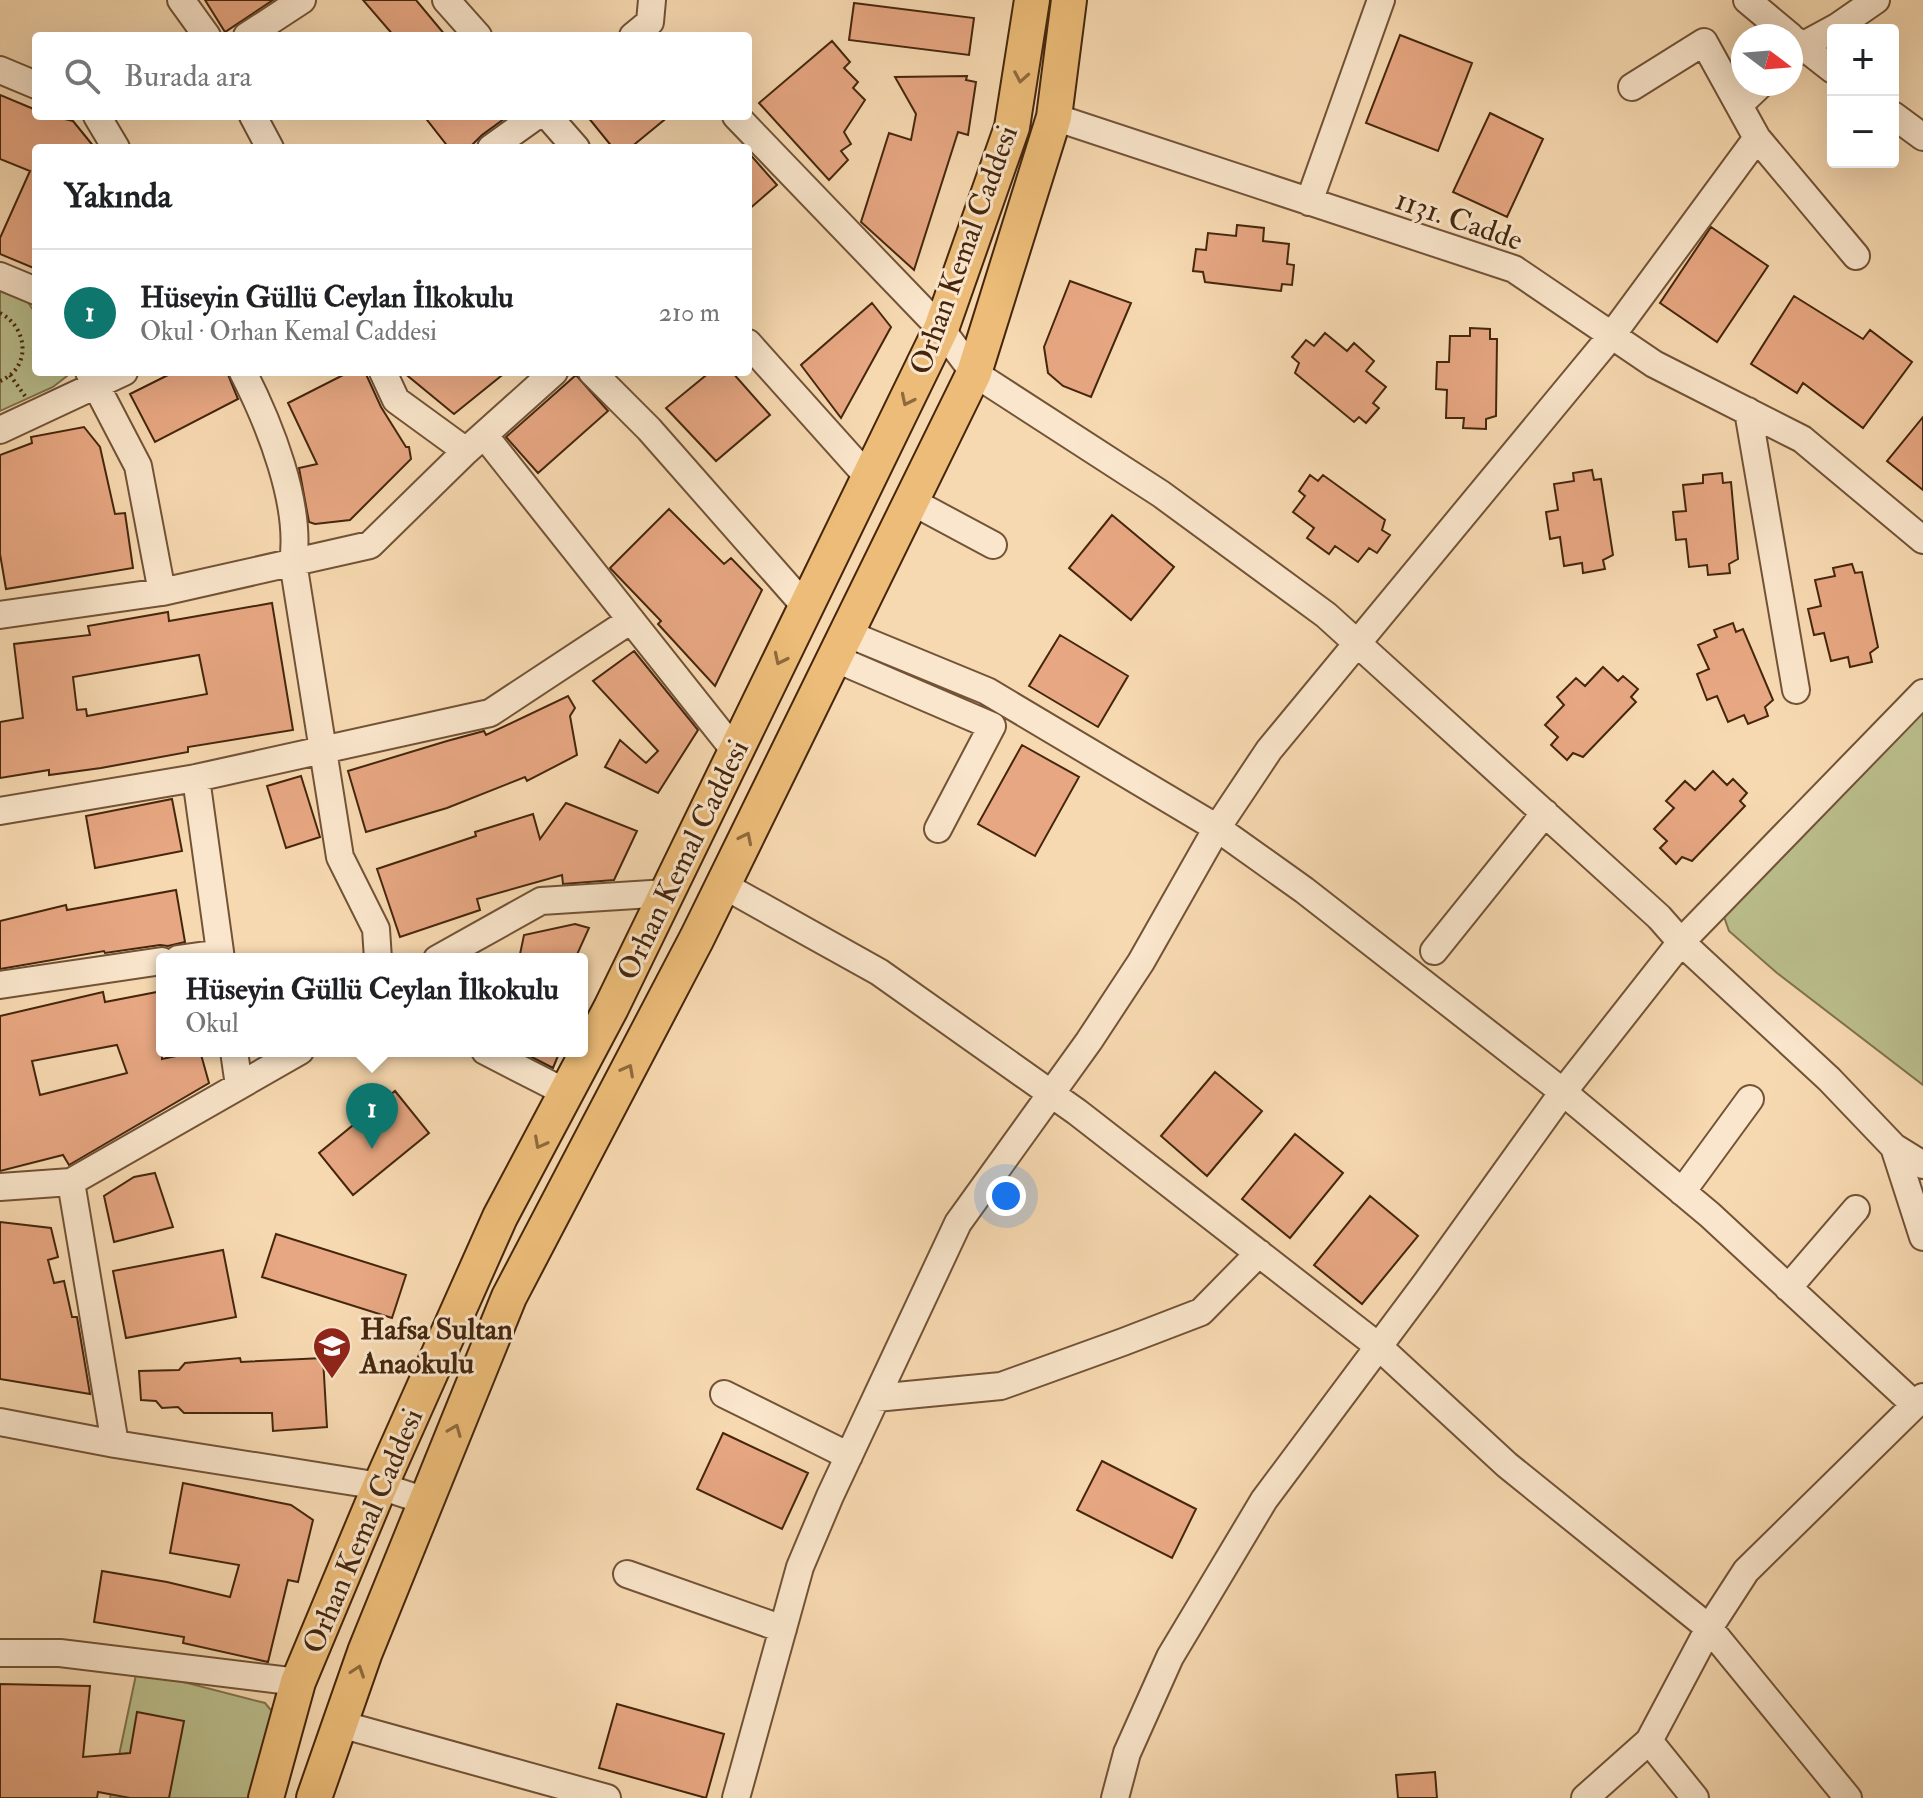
<!DOCTYPE html>
<html lang="tr">
<meta charset="utf-8">
<style>
body{margin:0;font-family:"IM FELL Double Pica",serif;background:#f6f6f6;color:#202124}
.controls{position:absolute;right:24px;top:24px;display:grid;overflow:hidden;border-radius:8px;box-shadow:0 8px 32px #0002}
.controls button{width:72px;height:72px;display:grid;place-items:center;padding:0;border:0;border-bottom:2px solid #e0e0e0;background:#fff;color:#202124;font:40px sans-serif}
.compass{position:absolute;left:1731px;top:24px;width:72px;height:72px;border-radius:50%;background:#fff;box-shadow:0 8px 32px #0002;rotate:106deg}
.you{position:absolute;left:1006px;top:1196px;width:28px;height:28px;margin:-20px;border:6px solid #fff;border-radius:50%;background:#1a73e8;box-shadow:0 0 0 12px #1a73e833}
.badge{display:grid;place-items:center;width:52px;height:52px;border-radius:50%;background:#0f766e;color:#fff;font-size:26px;font-weight:700}
.pin{position:absolute;translate:-50% -66px;filter:drop-shadow(0 2px 4px #0008)}
.pin::after{content:'';position:absolute;top:42px;width:28px;height:24px;background:inherit;clip-path:polygon(0 0,100% 0,50% 100%)}
.popup{position:absolute;left:156px;top:953px;width:432px;height:104px;box-sizing:border-box;display:grid;place-content:center;border-radius:8px;background:#fff;filter:drop-shadow(0 2px 6px #0005);font-size:26px;white-space:nowrap;color:#757577}
.popup b{font-size:30px;color:#202124}
.popup::after{content:'';position:absolute;left:50%;top:100%;margin-left:-16px;border:16px solid transparent;border-top-color:#fff}
.list{margin:0;padding:0;list-style:none}
h2{display:flex;justify-content:space-between;align-items:center;height:104px;margin:0;padding:0 32px;font-size:34px}
h2 small{font-size:26px;font-weight:400;color:#757577}
.list li{display:grid;grid-template-columns:52px 1fr auto;gap:24px;align-items:center;box-sizing:border-box;height:128px;padding:0 32px;border-top:2px solid #e0e0e0}
.list b{display:block;font-size:30px;white-space:nowrap}
.list p{margin:0;font-size:26px;white-space:nowrap;color:#757577}
.list em{font-size:26px;font-style:normal;color:#757577}
.icon{flex:none;width:44px;height:44px;fill:none;stroke:currentColor;stroke-width:2;stroke-linecap:round;stroke-linejoin:round}
.map{position:relative;flex:none;width:1923px;height:1798px;overflow:hidden}
.search{position:absolute;background:#fff;box-shadow:0 8px 32px #0002;left:32px;top:32px;width:720px;height:88px;display:flex;align-items:center;gap:20px;box-sizing:border-box;padding:0 28px;border-radius:8px;color:#757577;font-size:30px}
.panel{position:absolute;background:#fff;box-shadow:0 8px 32px #0002;left:32px;top:144px;width:720px;height:232px;border-radius:8px}
.map>svg:first-child{display:block}
.green{fill:#bbbf8d;stroke:#80724d;stroke-width:2}
.building{fill:#e7a782;stroke:#45260d;stroke-width:2;fill-rule:evenodd}
.lines{fill:none;stroke-linecap:round;stroke-linejoin:round}
.minor-casing{stroke:#725336;stroke-width:30}
.major-casing{stroke:#45260d;stroke-width:38}
.path{stroke:#45260d;stroke-width:4;stroke-dasharray:2 4;stroke-linecap:butt}
.minor{stroke:#fae6cc;stroke-width:26}
.major{stroke:#ecbc78;stroke-width:34}
.oneway{stroke:#906a3d}
.labels{text-anchor:middle;dominant-baseline:central;stroke-width:6;stroke-linejoin:round;paint-order:stroke}
.street-label{font-size:30px;fill:#45260d;stroke:#fae6cc}
.poi-label{font-size:30px;font-weight:bold;fill:#45260d;stroke:#fae6cc;text-anchor:start}
</style>
<div class="map">
<svg width="1923" height="1798" viewBox="0 0 1923 1798">
<rect width="100%" height="100%" fill="#f7d9b1"/>
<filter id="stains"><feTurbulence type="fractalNoise" baseFrequency=".0025" numOctaves="4"/><feColorMatrix values="0 0 0 0 .2 0 0 0 0 .09 0 0 0 0 .02 0 0 0 .5 -.17"/></filter>
<radialGradient id="worn" r=".72"><stop offset=".6" stop-color="#630" stop-opacity="0"/><stop offset="1" stop-color="#630" stop-opacity=".3"/></radialGradient>
<path class="green" d="M0 289 27 301 36 314V372H67V376L53 387 0 411Z
M1923 700V1085L1777 973 1729 931 1722 911Z
M137 1670 265 1703 275 1715 248 1798H110Z"/>
<path class="building" d="M205 0H273L225 32Z
M363 0H416L446 36H394Z
M854 3 974 18 969 55 849 40Z
M1400 35 1472 63 1438 151 1366 123Z
M832 41 850 62 844 68 858 82 853 88 865 100 844 132 851 144 841 151 848 160 829 180 759 103Z
M967 76 966 80 976 82 968 135 958 132 914 270 861 222 889 133 911 140 916 114 895 77Z
M0 95 36 110V116L55 119 56 117 73 121 95 148H36V269L0 254V238L30 171 0 159Z
M1490 113 1543 139 1507 217 1453 192Z
M424 116H508L482 135 469 148H449Z
M587 116H669L630 148H613Z
M748 152 777 185 748 210Z
M1237 225 1264 228 1263 241 1289 244 1287 264 1294 265 1292 285 1282 284 1281 291 1205 282 1203 272 1193 271 1196 249 1206 250 1208 233 1236 236Z
M1711 227 1768 266 1717 342 1660 303Z
M1070 281 1131 303 1091 397 1063 386 1048 373 1044 347Z
M1794 296 1863 339 1870 330 1912 362 1863 428 1803 383 1797 393 1751 364Z
M872 303 891 327 841 418 801 365Z
M1470 328 1490 329V339H1497L1496 416 1486 419V429L1463 428 1464 418H1446L1447 390 1436 389 1437 362H1449L1450 336H1470Z
M1325 333 1347 351 1354 343 1374 361 1366 371 1386 387 1373 403 1379 408 1366 423 1359 417 1354 422 1295 373 1299 363 1292 357 1306 340 1314 346Z
M174 372H227L238 399 155 442 130 394Z
M349 372H365L381 407 406 447H409L411 459 350 520 315 524 309 522 299 468 317 464 288 403Z
M403 372H506L454 414Z
M710 372H732L770 415 716 461 666 408Z
M576 375 608 411 538 473 506 437Z
M1923 417V490L1887 461Z
M84 427 100 447 115 514 125 513 133 568 6 589 0 554V455L32 443 31 437Z
M1592 470 1594 480 1601 479 1613 555 1603 560 1605 569 1583 573 1582 563 1564 566 1560 537 1550 539 1546 512 1558 510 1554 484 1574 481 1573 473Z
M1722 473 1723 483 1731 482 1738 559 1729 564 1730 573 1708 575 1707 565 1689 567 1686 539 1676 540 1673 512 1686 511 1683 485 1703 483V475Z
M1310 475 1318 481 1323 475 1385 520 1382 530 1390 535 1377 553 1369 548 1358 562 1335 546 1329 554 1307 538 1314 528 1293 512 1305 496 1299 491Z
M669 509 724 564 731 558 762 590 715 686 658 624 661 621 610 568Z
M1112 515 1174 567 1131 620 1069 568Z
M1852 564 1855 573 1862 572 1878 647 1870 653 1872 662 1850 667 1848 657 1831 661 1824 633 1814 635 1808 609 1821 606 1815 580 1835 576 1833 568Z
M272 603 293 730 188 747V752L101 768 49 775V770L0 778V722L23 718 14 644 90 635 88 626 168 612 169 621ZM199 655 207 694 87 716 86 709 77 710 73 677Z
M1733 623 1736 632 1743 629 1773 700 1765 707 1768 716 1748 724 1744 715 1728 722 1717 696 1707 700 1697 674 1709 669 1698 645 1717 637 1714 630Z
M1060 635 1128 676 1098 727 1029 686Z
M634 651 698 730 658 793 605 767 620 740 646 763 658 751 593 681Z
M1603 667 1618 681 1623 676 1638 689 1631 697 1636 702 1583 757 1573 753 1567 760 1551 745 1558 737 1545 725 1564 705 1557 697 1576 678 1585 686Z
M568 696 575 708 570 716 577 755 527 781 525 777 447 808 366 832 348 771 447 741 484 731 486 735Z
M1022 745 1079 777 1035 856 978 824Z
M1713 771 1727 785 1733 779 1747 793 1740 801 1745 806 1692 861 1682 857 1676 864 1660 848 1667 841 1654 829 1674 808 1666 801 1685 781 1695 790Z
M301 776 320 837 286 848 267 786Z
M172 799 182 851 95 868 86 816Z
M566 803 637 831 614 880 563 884 562 875 477 899 480 910 400 937 377 869 476 836 475 832 533 814 540 839Z
M176 890 185 942 168 946 160 945 105 953 104 951 0 969V921L66 905 67 910Z
M575 924 589 928 575 959H519L524 935Z
M162 991V1059L200 1051 209 1083 69 1165 63 1155 0 1171V1016L103 992 105 1002ZM117 1045 127 1073 40 1095 32 1061Z
M520 1051H560L553 1068Z
M1215 1072 1262 1111 1207 1176 1161 1136Z
M395 1091 429 1133 353 1195 319 1153Z
M1295 1134 1343 1173 1290 1238 1242 1199Z
M155 1173 173 1227 114 1242 104 1196 134 1177Z
M1370 1196 1418 1236 1362 1304 1314 1265Z
M0 1222 51 1228 58 1257 48 1260 54 1283 64 1281 72 1317H77L90 1394 0 1379Z
M276 1234 406 1275 392 1318 262 1277Z
M223 1250 236 1317 126 1338 113 1271Z
M240 1358 241 1362 323 1358 327 1427 273 1431 272 1413H184L178 1407 162 1408 156 1401 141 1400 139 1371 179 1370 185 1363Z
M723 1433 808 1473 782 1529 697 1489Z
M1102 1461 1196 1509 1172 1558 1077 1510Z
M183 1483 291 1505 313 1520 298 1582 288 1580 268 1662 183 1643 184 1637 94 1622 102 1571 167 1582 230 1597 239 1565 170 1553Z
M0 1684 90 1686 83 1757 130 1753 137 1712 184 1721 169 1798H130L98 1792 97 1798H0Z
M617 1704 724 1734 706 1798 599 1768Z
M1435 1772 1437 1798H1398L1396 1775Z"/>
<g class="lines">
<defs>
<path id="minor" d="M181 0 207 36
M446 0 478 36
M1747 0 1790 36
M247 36 302 0
M633 36 650 22 652 0
M1792 38 1833 70
M1791 56 1802 46 1837 27 1876 0
M0 70 36 85
M1632 87 1704 42 1757 138 1856 256
M1739 105 1761 84
M1893 115 1923 137
M97 116 116 148
M253 116 270 148
M548 116 576 148
M736 116 941 329 974 373 1161 494 1326 615 1659 917 1681 942 1829 1079 1894 1147 1923 1165
M1054 117 1514 269 1654 364 1802 439 1923 540
M491 148 536 116
M1309 202 1381 0
M0 276 36 291
M748 343 869 478
M89 372 138 466 162 592
M243 372C269 423 302 504 293 562L340 857 376 929 378 959
M383 372 396 400 466 451
M592 372 649 429 805 606
M1748 411 1796 690
M0 430 124 372
M484 435 735 751
M911 501 993 545
M0 615 162 592 370 545 466 451 554 372
M846 633 987 691 1217 828 1304 890 1563 1092 1710 1215 1915 1405
M834 658 992 726 938 829
M196 778 221 959
M0 811 196 778 490 713 631 620
M723 885 879 972 1077 1112 1378 1346 1507 1465 1709 1628 1848 1798
M1434 951 1545 813
M178 959 220 953
M437 959 541 901 667 893
M0 985 162 961
M234 1051 239 1086
M485 1051 567 1093
M1894 1147 1923 1237
M71 1182 115 1444
M0 1187 71 1182 300 1051
M1682 1192 1750 1099
M1788 1288 1856 1209
M724 1394 849 1456
M876 1398 1001 1386 1123 1342 1201 1312 1259 1253
M0 1422 115 1444 380 1486 426 1501
M627 1574 783 1629
M0 1653H60L298 1682
M340 1724 607 1798
M1649 1741 1695 1798
M736 1798 800 1567 830 1496 958 1223 1089 1041 1141 962 1217 828 1269 750 1612 335 1757 138
M1115 1798 1127 1753 1170 1657 1264 1500 1426 1283 1563 1092 1681 942 1923 693
M1585 1798 1649 1741 1709 1628 1746 1571 1923 1397"/>
<path id="major" d="M266 1798 298 1682 380 1486 500 1217 611 1008 941 329 1012 127 1032 0
M314 1798 365 1652 509 1297 697 938 974 373 1054 117 1069 0"/>
</defs>
<use href="#minor" class="minor-casing"/>
<use href="#major" class="major-casing"/>
<path class="path" d="M0 313C28 327 32 368 0 381
M10 375 25 396"/>
<use href="#minor" class="minor"/>
<use href="#major" class="major"/>
</g>
<defs><path id="oneway-chevron" d="M-2-3.5L2.5 0L-2 3.5" fill="none" stroke-width="1.6" stroke-linecap="round" stroke-linejoin="round" transform="scale(2)"/></defs>
<g class="oneway">
<use href="#oneway-chevron" transform="translate(1021 77) rotate(100)"/>
<use href="#oneway-chevron" transform="translate(907 400) rotate(116)"/>
<use href="#oneway-chevron" transform="translate(780 659) rotate(116)"/>
<use href="#oneway-chevron" transform="translate(746 838) rotate(-64)"/>
<use href="#oneway-chevron" transform="translate(628 1070) rotate(-62)"/>
<use href="#oneway-chevron" transform="translate(540 1143) rotate(118)"/>
<use href="#oneway-chevron" transform="translate(455 1430) rotate(-68)"/>
<use href="#oneway-chevron" transform="translate(358 1671) rotate(-71)"/>
</g>
<defs>
<symbol id="school-pin" viewBox="-11 -11 22 30"><path d="M0 17L-7.5 6A9.5 9.5 0 1 1 7.5 6Z" fill="#8f2418" stroke="#fae6cc"/><path d="M0-5L7-2L0 1L-7-2ZM-4 1L0 2.5L4 1V4Q0 6-4 4Z" fill="#fff"/></symbol>
</defs>
<g fill-rule="evenodd">
<use href="#school-pin" x="310" y="1324" width="44" height="60"/>
</g>
<g class="labels">
<g class="street-label">
<text transform="translate(1459 220) rotate(19)">1131. Cadde</text>
<text transform="translate(964 250) rotate(-70)">Orhan Kemal Caddesi</text>
<text transform="translate(683 860) rotate(-64)">Orhan Kemal Caddesi</text>
<text transform="translate(363 1531) rotate(-67)">Orhan Kemal Caddesi</text>
</g>
<g class="poi-label">
<text x="360" y="1329">Hafsa Sultan<tspan x="360" dy="34">Anaokulu</tspan></text>
</g>
</g>
<rect width="100%" height="100%" filter="url(#stains)"/>
<rect width="100%" height="100%" fill="url(#worn)"/>
</svg>
<div class="controls">
<button>+</button>
<button>−</button>
</div>
<svg class="compass" viewBox="-18 -18 36 36"><path d="M0-13l5 13h-10z" fill="#e53935"/><path d="M0 13l5-13h-10z" fill="#757577"/></svg>
<div class="you"></div>
<div class="pin badge" style="left:372px;top:1149px">1</div>
<div class="popup"><b>Hüseyin Güllü Ceylan İlkokulu</b>Okul</div>
<div class="search"><svg class="icon" aria-label="search" viewBox="0 0 24 24"><circle cx="10" cy="10" r="6"/><path d="M15 15l6 6"/></svg>Burada ara</div>
<section class="panel">
<h2>Yakında<small></small></h2>
<ul class="list">
<li><span class="badge">1</span><div><b>Hüseyin Güllü Ceylan İlkokulu</b><p>Okul · Orhan Kemal Caddesi</p></div><em>210 m</em></li>
</ul>
</section>
</div>
